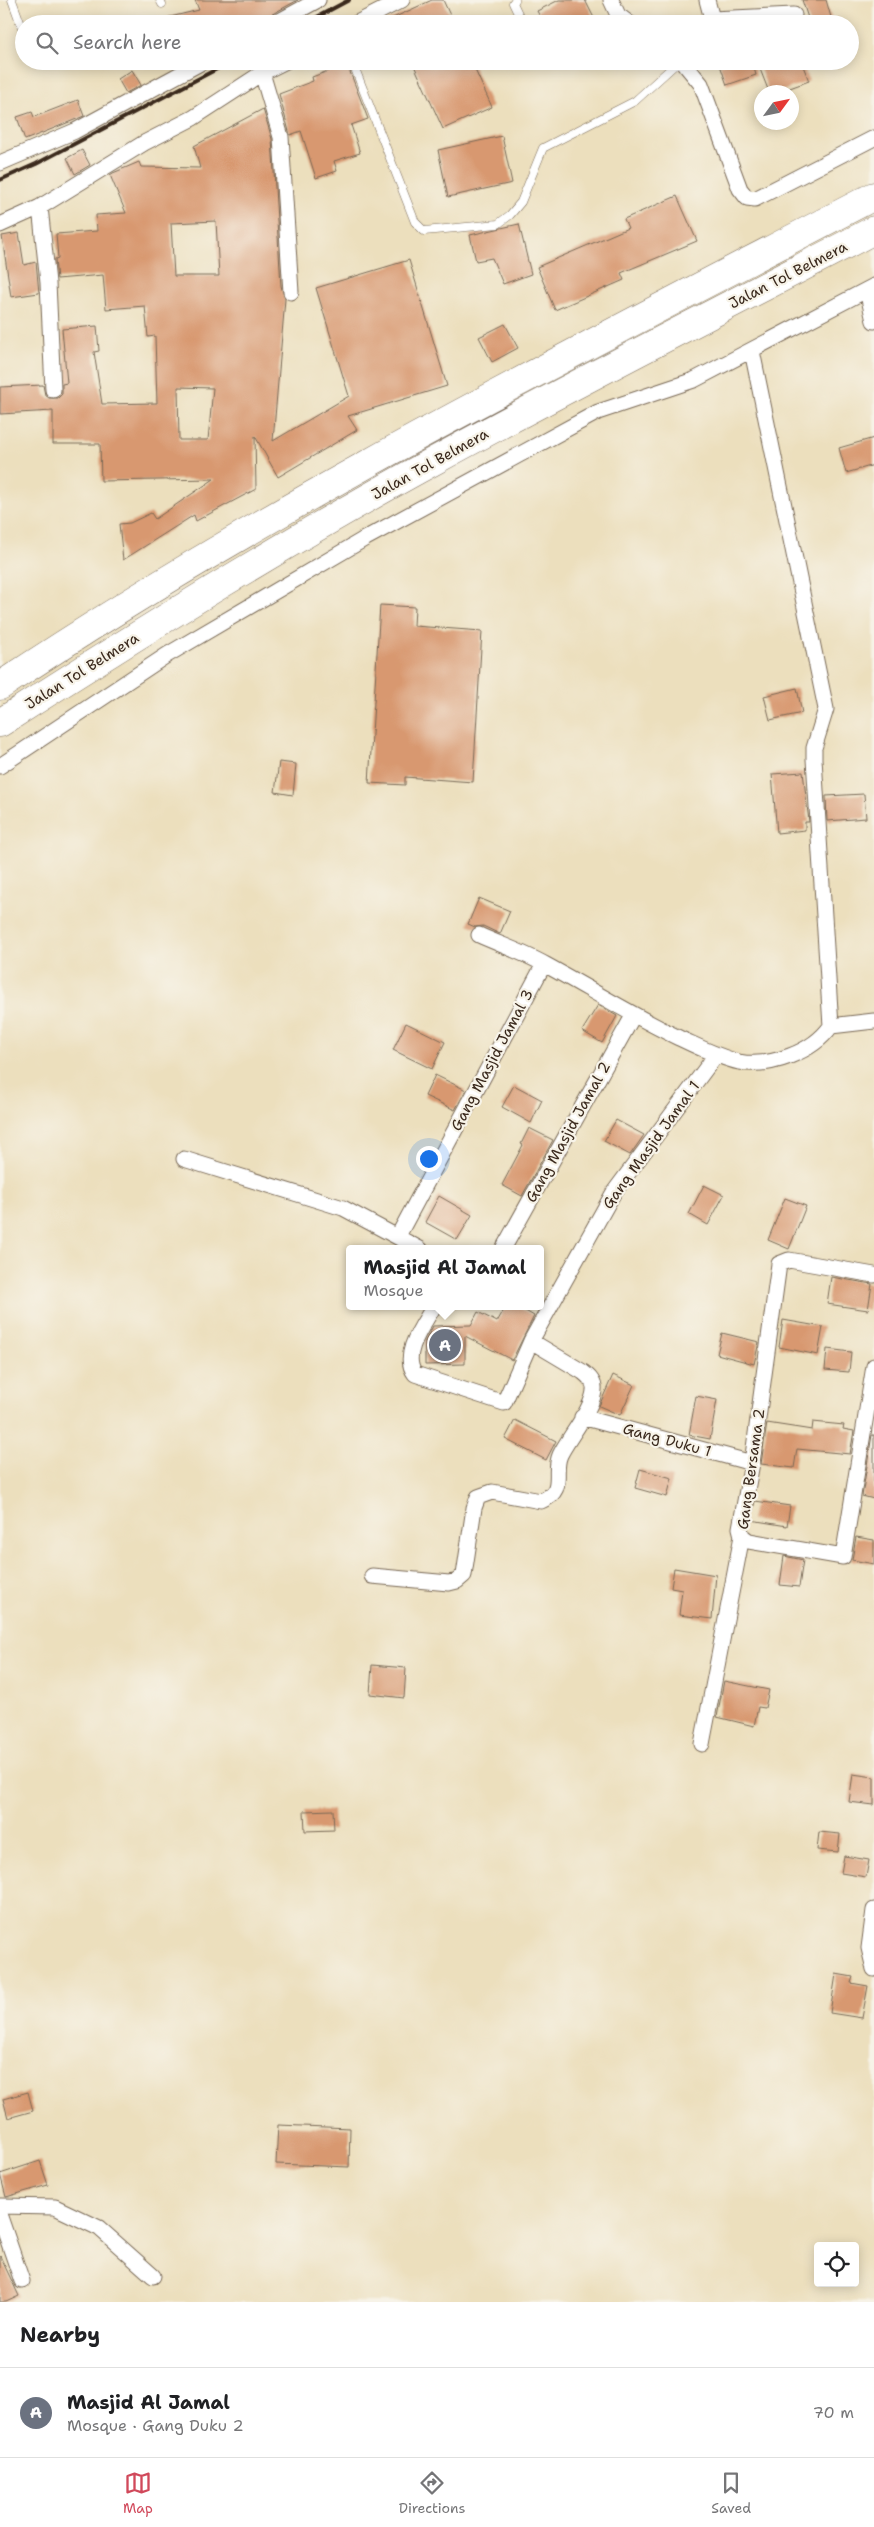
<!DOCTYPE html>
<meta charset="utf-8">
<style>
body{margin:0;font-family:"Shantell Sans",sans-serif;background:#f2f2f2;color:#202124}
.controls{position:absolute;right:15px;bottom:15px;display:grid;overflow:hidden;border-radius:5px;box-shadow:0 2px 12px #0003}
.controls button{width:45px;height:45px;display:grid;place-items:center;padding:0;border:0;border-bottom:1px solid #e0e0e0;background:#fff;color:#202124;font:25px sans-serif}
.compass{position:absolute;left:754px;top:85px;width:45px;height:45px;border-radius:50%;background:#fff;box-shadow:0 2px 12px #0003;rotate:57deg}
.you{position:absolute;left:428px;top:1158px;width:18px;height:18px;margin:-12px;border:4px solid #fff;border-radius:50%;background:#1a73e8;box-shadow:0 0 0 8px #1a73e833}
.badge{display:grid;place-items:center;width:32px;height:32px;border-radius:50%;background:#d1495b;color:#fff;font-size:16px;font-weight:700}
.pin{position:absolute;translate:-50% -50%;border:2px solid #fff;box-shadow:0 1px 5px #0006}
.popup{position:absolute;left:346px;top:1245px;width:198px;height:65px;box-sizing:border-box;display:grid;place-content:center;border-radius:5px;background:#fff;filter:drop-shadow(0 1px 4px #0005);font-size:16px;white-space:nowrap;color:#757577}
.popup b{font-size:19px;color:#202124}
.popup::after{content:'';position:absolute;left:50%;top:100%;margin-left:-10px;border:10px solid transparent;border-top-color:#fff}
.list{margin:0;padding:0;list-style:none}
h2{display:flex;justify-content:space-between;align-items:center;height:65px;margin:0;padding:0 20px;font-size:21px}
h2 small{font-size:16px;font-weight:400;color:#757577}
.list li{display:grid;grid-template-columns:32px 1fr auto;gap:15px;align-items:center;box-sizing:border-box;height:90px;padding:0 20px;border-top:1px solid #e0e0e0}
.list b{display:block;font-size:19px;white-space:nowrap}
.list p{margin:0;font-size:16px;white-space:nowrap;color:#757577}
.list em{font-size:16px;font-style:normal;color:#757577}
.icon{flex:none;width:28px;height:28px;fill:none;stroke:currentColor;stroke-width:2;stroke-linecap:round;stroke-linejoin:round}
.map{position:relative;flex:none;width:874px;height:2302px;overflow:hidden}
.search{position:absolute;background:#fff;box-shadow:0 2px 12px #0003;left:15px;right:15px;top:15px;height:55px;display:flex;align-items:center;gap:12px;box-sizing:border-box;padding:0 18px;border-radius:28px;color:#757577;font-size:19px}
.sheet{height:155px;background:#fff}
nav{display:flex;justify-content:space-around;align-items:center;box-sizing:border-box;height:70px;border-top:1px solid #e0e0e0;background:#fff;font-size:14px;color:#757577}
nav a{display:grid;justify-items:center;gap:2px}
nav .on{color:#d1495b}
.map>svg:first-child{display:block}
.building{fill:#d89870;fill-rule:evenodd}
.lines{fill:none;stroke-linecap:round;stroke-linejoin:round}
.service-casing{stroke:#796956;stroke-width:9}
.minor-casing{stroke:#796956;stroke-width:17}
.motorway-casing{stroke:#796956;stroke-width:29}
.service{stroke:#fff;stroke-width:8}
.minor{stroke:#fff;stroke-width:15}
.motorway{stroke:#fff;stroke-width:28}
.rail{stroke:#3b2a1e;stroke-width:4}
.labels{text-anchor:middle;dominant-baseline:central;stroke-width:4.5;stroke-linejoin:round;paint-order:stroke}
.street-label{font-size:15px;fill:#3b2a1e;stroke:#f7f3e8}
</style>
<div class="map">
<svg width="874" height="2302" viewBox="0 0 874 2302">
<rect width="100%" height="100%" fill="#f7f3e8"/>
<filter id="ink" filterUnits="userSpaceOnUse"><feTurbulence type="fractalNoise" baseFrequency=".02" numOctaves="2"/><feDisplacementMap in="SourceGraphic" scale="10" xChannelSelector="R" yChannelSelector="G"/><feConvolveMatrix kernelMatrix="1 2 1 2 8 2 1 2 1" color-interpolation-filters="sRGB"/></filter>
<filter id="wash" filterUnits="userSpaceOnUse"><feTurbulence type="fractalNoise" baseFrequency=".0096" numOctaves="4" result="noise"/><feDisplacementMap in="SourceGraphic" scale="20" xChannelSelector="R" yChannelSelector="G"/><feGaussianBlur stdDeviation="1.12" result="paint"/><feColorMatrix in="noise" values="0 0 0 0 0 0 0 0 0 0 0 0 0 0 0 0 0 1.4 0 .05"/><feComposite in="paint" operator="in"/></filter>
<g filter="url(#wash)">
<rect width="100%" height="100%" fill="#ecdfbd"/>
<g id="blocks">
<path class="building" d="M195 0H298L254 24H167L166 18 199 10Z
M432 0H443L454 24H380Z
M559 0H585L597 24H544L537 11Z
M802 0H826L833 24H810Z
M412 61H471L492 107 443 129Z
M731 61H752L756 75 727 85 720 65Z
M766 61H801L809 81 779 92H769L758 64Z
M347 64 368 119 351 125 360 153 334 161 337 171 316 178 301 131 290 135 279 94 313 81 312 77Z
M132 70 141 85 126 93 118 79Z
M78 100 84 116 25 140 17 117 32 112 34 117Z
M263 109 272 139 281 286 285 299 273 441 349 396 316 288 409 260 447 386 348 416 357 430 278 477 255 436 256 489 196 521 194 515 123 560 119 524 130 523 151 513 155 519 214 479 101 481 100 444H53V411L0 414V387L43 385 45 395 49 398H58L62 394V384L67 383 62 329 97 326 99 351 94 352 102 404 157 403 155 336 148 337 145 306 106 309 103 275 57 279 55 259 58 258 56 234 97 231 96 215 126 213 110 175 113 173 139 162 141 167 200 168 194 146ZM216 221 219 276H174L171 223ZM178 387 213 388 208 440H179Z
M502 136 512 183 448 197 438 150Z
M82 150 90 165 75 174 67 158Z
M677 196 697 241 621 273 624 280 555 310 537 267 628 228 624 219Z
M519 224 531 274 503 284 492 258 476 261 470 235Z
M19 233 24 265 36 262 39 293 11 297 2 236Z
M505 324 518 348 492 362 479 337Z
M874 438V465L846 473 839 448Z
M380 605 415 607 414 626 482 631 473 782 405 777V785L369 783Z
M797 688 802 713 770 720 764 696Z
M279 762 296 764 293 795 275 792Z
M803 772 809 822H805V830L777 833 772 774Z
M864 794 866 818 827 821 826 796Z
M479 898 510 911 500 934 483 926 475 927 468 924Z
M598 1005 617 1016 602 1043 582 1031Z
M406 1023 445 1042 432 1069 393 1050Z
M435 1075 466 1090 455 1110 425 1096Z
M514 1085 542 1100 531 1123 502 1107Z
M616 1120 644 1135 630 1155 604 1141Z
M529 1128 553 1140 522 1196 502 1185 523 1145 521 1144Z
M704 1185 724 1195 708 1225 689 1214Z
M439 1196 472 1215 457 1240 425 1222Z
M785 1198 806 1206 789 1249 768 1240Z
M831 1277 872 1284 868 1310 827 1304Z
M506 1306H517L534 1316 512 1360 465 1336V1364L425 1365V1341L433 1326 471 1325 478 1312 497 1322Z
M783 1320 823 1327 818 1355 779 1347Z
M722 1333 759 1342 754 1364 717 1354Z
M827 1349 851 1352 849 1372 825 1370Z
M613 1375 634 1385 620 1415 599 1406Z
M696 1396 717 1400 710 1439 689 1435Z
M515 1420 556 1441 546 1460 505 1439Z
M813 1422 844 1425 843 1429 854 1431 850 1454 797 1449 794 1468 761 1464 767 1423 812 1430Z
M872 1435H874V1499L862 1496Z
M640 1469 672 1478 667 1497 635 1488Z
M755 1501 790 1506 787 1526 751 1520Z
M856 1537 874 1540V1564L852 1560Z
M784 1556 803 1560 799 1587 780 1585Z
M674 1568 716 1575 712 1619 679 1615 682 1590 671 1588Z
M372 1665 406 1668 404 1698 370 1694Z
M724 1681 769 1690 765 1708 758 1707 754 1726 717 1717Z
M853 1774 874 1777V1805L849 1802Z
M333 1810 334 1830 305 1831 304 1811Z
M819 1832 840 1834 838 1852 817 1850Z
M844 1856 869 1860 866 1877 841 1873Z
M836 1974 853 1977 851 1983 868 1986 862 2018 830 2013Z
M28 2092 33 2111 8 2118 3 2099Z
M278 2125 350 2128 349 2167 276 2164Z
M40 2161 48 2185 6 2197 0 2174Z
M0 2256 19 2296 6 2302H0Z"/>
</g>
</g>
<g filter="url(#ink)">
<use href="#blocks" fill-opacity="0" stroke="#796956" stroke-width="1"/>
<g class="lines">
<defs>
<path id="service" d="M12 0 24 33
M160 0 162 4
M515 0 513 3 523 24
M352 61 415 222 424 231 498 224 510 215 521 202 543 148 635 101 679 61"/>
<path id="minor" d="M611 0 618 15 630 24
M707 0 712 19 710 24
M712 19 794 15
M274 24 318 0
M355 24 402 0
M682 61 701 84 740 189 747 198 755 199 874 138
M262 73 281 137 291 292
M0 163 75 131 204 61
M40 207 48 283 53 390
M0 225 40 207 144 143 193 118 262 73 286 61
M867 290 874 321
M0 766 167 655 366 538 598 412 694 380 874 286
M479 935C501 945 525 953 546 965 590 989 633 1016 679 1038 699 1047 718 1057 739 1062 770 1068 813 1052 831 1026L814 759V748L826 709 752 351
M831 1026 874 1021
M184 1159 343 1208 420 1249
M398 1236 544 964
M503 1249 633 1016
M874 1275 789 1260 779 1264 752 1463 740 1528 742 1536 749 1541 843 1557 874 1366
M434 1306C424 1324 400 1354 415 1374L504 1403 531 1341 614 1192 716 1055
M582 1417 752 1463
M372 1576 449 1583 457 1581 464 1575 474 1508 478 1497 492 1492 541 1501C567 1490 552 1473 560 1455 568 1438 596 1405 594 1387 593 1380 588 1376 583 1372L531 1341
M702 1744 742 1536
M874 1910 869 1948 874 1969
M0 2206 55 2207 99 2228 153 2276
M0 2217 22 2281"/>
<path id="motorway" d="M0 686C278 500 578 351 874 196
M0 723C141 632 284 543 432 462 577 382 726 307 874 230"/>
</defs>
<use href="#service" class="service-casing"/>
<use href="#minor" class="minor-casing"/>
<use href="#motorway" class="motorway-casing"/>
<use href="#service" class="service"/>
<use href="#minor" class="minor"/>
<use href="#motorway" class="motorway"/>
<path class="rail" d="M304 24 349 0
M0 180 36 164 232 61"/>
</g>
</g>
<g class="labels">
<g class="street-label">
<text transform="translate(788 275) rotate(-27)">Jalan Tol Belmera</text>
<text transform="translate(430 464) rotate(-29)">Jalan Tol Belmera</text>
<text transform="translate(82 671) rotate(-32)">Jalan Tol Belmera</text>
<text transform="translate(492 1060) rotate(-62)">Gang Masjid Jamal 3</text>
<text transform="translate(568 1132) rotate(-61)">Gang Masjid Jamal 2</text>
<text transform="translate(651 1145) rotate(-54)">Gang Masjid Jamal 1</text>
<text transform="translate(667 1440) rotate(15)">Gang Duku 1</text>
<text transform="translate(751 1469) rotate(-82)">Gang Bersama 2</text>
</g>
</g>
</svg>
<div class="controls">
<button><svg class="icon" aria-label="locate" viewBox="0 0 24 24"><circle cx="12" cy="12" r="6"/><path d="M12 2v4M12 18v4M2 12h4M18 12h4"/></svg></button>
</div>
<svg class="compass" viewBox="-18 -18 36 36"><path d="M0-13l5 13h-10z" fill="#e53935"/><path d="M0 13l5-13h-10z" fill="#757577"/></svg>
<div class="you"></div>
<div class="pin badge" style="left:445px;top:1345px;background:#6b7280">A</div>
<div class="popup"><b>Masjid Al Jamal</b>Mosque</div>
<div class="search"><svg class="icon" aria-label="search" viewBox="0 0 24 24"><circle cx="10" cy="10" r="6"/><path d="M15 15l6 6"/></svg>Search here</div>
</div>
<section class="sheet">
<h2>Nearby<small></small></h2>
<ul class="list">
<li><span class="badge" style="background:#6b7280">A</span><div><b>Masjid Al Jamal</b><p>Mosque · Gang Duku 2</p></div><em>70 m</em></li>
</ul>
</section>
<nav>
<a class="on"><svg class="icon" aria-label="map" viewBox="0 0 24 24"><path d="M3 6l6-2 6 2 6-2v14l-6 2-6-2-6 2zM9 4v14M15 6v14"/></svg>Map</a>
<a><svg class="icon" aria-label="directions" viewBox="0 0 24 24"><path d="M12 3l9 9-9 9-9-9zM9 14v-3h6M13 9l2 2-2 2"/></svg>Directions</a>
<a><svg class="icon" aria-label="saved" viewBox="0 0 24 24"><path d="M7 4h10v16l-5-4-5 4z"/></svg>Saved</a>
</nav>
